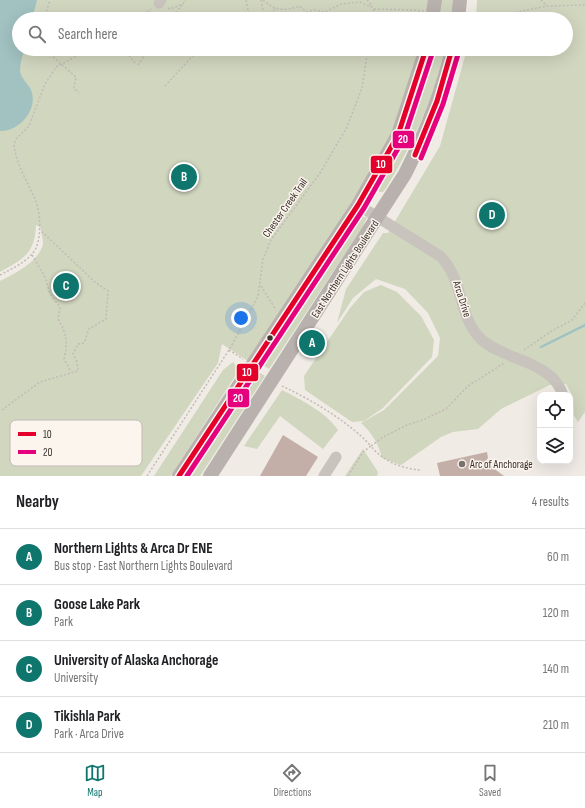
<!DOCTYPE html>
<meta charset="utf-8">
<style>
body{margin:0;font-family:"Sofia Sans Condensed",sans-serif;background:#f2f2f2;color:#202124}
.controls{position:absolute;right:12px;bottom:12px;display:grid;overflow:hidden;border-radius:8px;box-shadow:0 4px 16px #0002}
.controls button{width:36px;height:36px;display:grid;place-items:center;padding:0;border:0;border-bottom:1px solid #e0e0e0;background:#fff;color:#202124;font:20px sans-serif}
.you{position:absolute;left:241px;top:318px;width:14px;height:14px;margin:-10px;border:3px solid #fff;border-radius:50%;background:#1a73e8;box-shadow:0 0 0 6px #1a73e833}
.badge{display:grid;place-items:center;width:26px;height:26px;border-radius:50%;background:#0f766e;color:#fff;font-size:13px;font-weight:700}
.pin{position:absolute;translate:-50% -50%;border:2px solid #fff;box-shadow:0 1px 4px #0006}
.list{margin:0;padding:0;list-style:none}
h2{display:flex;justify-content:space-between;align-items:center;height:52px;margin:0;padding:0 16px;font-size:17px}
h2 small{font-size:13px;font-weight:400;color:#757577}
.list li{display:grid;grid-template-columns:26px 1fr auto;gap:12px;align-items:center;box-sizing:border-box;height:56px;padding:0 16px;border-top:1px solid #e0e0e0}
.list b{display:block;font-size:15px;white-space:nowrap}
.list p{margin:0;font-size:13px;white-space:nowrap;color:#757577}
.list em{font-size:13px;font-style:normal;color:#757577}
.icon{flex:none;width:22px;height:22px;fill:none;stroke:currentColor;stroke-width:2;stroke-linecap:round;stroke-linejoin:round}
.map{position:relative;flex:none;width:585px;height:476px;overflow:hidden}
.search{position:absolute;background:#fff;box-shadow:0 4px 16px #0002;left:12px;right:12px;top:12px;height:44px;display:flex;align-items:center;gap:10px;box-sizing:border-box;padding:0 14px;border-radius:22px;color:#757577;font-size:15px}
.sheet{height:276px;background:#fff}
nav{display:flex;justify-content:space-around;align-items:center;box-sizing:border-box;height:56px;border-top:1px solid #e0e0e0;background:#fff;font-size:11px;color:#757577}
nav a{display:grid;justify-items:center;gap:2px}
nav .on{color:#0f766e}
.map>svg:first-child{display:block}
.green{fill:#d1d6bf}
.water{fill:#a1c2c1}
.lines{fill:none;stroke-linecap:round;stroke-linejoin:round}
.stream{stroke:#a1c2c1;stroke-width:2.5}
.building{fill:#c3afa7}
.path{stroke:#c2bbb6;stroke-width:1.5;stroke-dasharray:2 2;stroke-linecap:butt}
.minor{stroke:#c9c3be;stroke-width:11}
.major{stroke:#b8b1ad;stroke-width:14}
.path-bridge{stroke:#c2bbb6;stroke-width:1.5;stroke-dasharray:2 2;stroke-linecap:butt}
.bus-1-casing{stroke:#fbf5ee;stroke-width:8}
.bus-2-casing{stroke:#fbf5ee;stroke-width:8}
.bus-1{stroke:#e4002b;stroke-width:5}
.bus-2{stroke:#e5007d;stroke-width:5}
.bus-dot{fill:#3b302b;stroke:#fbf5ee;stroke-width:1.5}
.poi-dot{fill:#7a716c;stroke:#fbf5ee;stroke-width:1.5}
.labels{text-anchor:middle;dominant-baseline:central;stroke-width:3;stroke-linejoin:round;paint-order:stroke}
.street-label{font-size:11px;fill:#3b302b;stroke:#fbf5ee}
.poi-label{font-size:11px;fill:#3b302b;stroke:#fbf5ee;text-anchor:start}
.key{fill:#fbf5ee;stroke:#c1bab4;stroke-width:1}
.key-label{font-size:11px;fill:#3b302b}
.line-badge{stroke:#fbf5ee;stroke-width:1.5}
.badge-label{font-size:11px;text-anchor:middle;font-weight:bold;fill:#fff}
</style>
<div class="map">
<svg width="585" height="476" viewBox="0 0 585 476">
<rect width="100%" height="100%" fill="#f0ebe5"/>
<path class="green" d="M0 0H430L427 19H19V49H420L394 130 337 227 248 361 222 344 218 363 141 476H0V281C14 274 39 262 43 244 43 239 41 233 41 228L36 225C35 254 23 259 0 272Z
M440 0H454L451 19H437Z
M477 0H585V412L578 422 574 416 573 397 566 384 554 383 501 409 478 429 453 432 441 437 401 465 382 458C378 443 372 433 361 423L384 410 438 356 440 338 428 313 405 289 376 279 353 298 337 323 346 289 383 233H388L440 146 467 49H566V19H476Z
M430 49H445C433 99 413 144 386 188L383 192H379V187L404 141Z
M358 217H367L362 228 269 369 260 363Z
M381 285 397 292 421 316 434 340 432 357 383 408 364 421 352 422 305 390 304 376 350 308 364 292Z
M233 362 239 370 171 476H154L223 370Z
M254 369 265 376 200 476H188Z
M282 390C301 400 326 412 338 430L323 449 280 416 257 449 244 446Z
M363 449 378 472 377 476H345Z"/>
<path class="water" d="M0 0H37L32 19H19V49H25C22 56 20 63 20 71 21 79 28 83 31 90 39 109 19 132 0 131Z"/>
<g class="lines">
<path class="stream" d="M541 347 585 325"/>
</g>
<path class="building" d="M283 435 318 457 306 476H260Z
M487 452 488 458 485 462 504 476H440L437 463Z"/>
<g class="lines">
<path class="path" d="M246 0 250 19
M261 0 265 19
M263 0C274 10 285 12 299 6L307 12 314 10 325 12 341 4 360 2 371 7 372 6
M367 0 372 6
M541 0 547 6
M168 8 170 9 183 4 185 0
M374 9 414 10
M44 19 50 0
M137 19 151 9
M171 19 182 5
M266 19 276 8
M372 19 374 9
M484 19 547 6 585 5
M44 49 76 77 74 88 79 93
M124 49 135 63
M138 65 149 49
M165 86 199 49
M32 255 45 277 50 294 60 307 58 319C67 334 68 342 64 359L71 372
M0 275C11 269 23 264 31 255 43 244 41 213 35 199 27 181 16 164 14 144L16 139 29 126 45 84 56 67 90 49
M261 286 276 310
M229 350 243 359
M524 350 550 332 572 320 585 303
M282 386C312 400 349 422 371 446L383 437 407 425 425 419 446 409 468 386 504 363
M2 410 40 382 78 371 77 362 73 354 78 344 84 343 89 329 106 319 108 291 95 282 38 228
M147 476 229 350 250 312 258 296 263 259 271 240 320 173 347 127 362 88 368 49
M348 476 363 452 371 446C382 461 403 469 421 470"/>
<path class="minor" d="M159 3 161 0
M358 205 440 256C464 279 458 319 482 340 506 361 552 361 563 395
M324 476 336 457"/>
<path class="major" d="M432 19 435 0
M458 19 460 0
M179 476 358 205 398 135 426 49
M210 476 405 174C425 134 442 93 452 49"/>
<path class="path-bridge" d="M414 10 480 19"/>
<defs>
<path id="bus-1" d="M415 155 437 101 452 49
M179 476 358 205 398 135 426 49"/>
<path id="bus-2" d="M421 158 443 104 459 51
M187 476 364 208 404 138 433 51"/>
</defs>
<use href="#bus-1" class="bus-1-casing"/>
<use href="#bus-2" class="bus-2-casing"/>
<use href="#bus-1" class="bus-1"/>
<use href="#bus-2" class="bus-2"/>
</g>
<circle class="bus-dot" cx="270" cy="338" r="3.5"/>
<circle class="poi-dot" cx="462" cy="464" r="4"/>
<g class="labels">
<g class="street-label">
<text transform="translate(285 208) rotate(-55)">Chester Creek Trail</text>
<text transform="translate(345 269) rotate(-57)">East Northern Lights Boulevard</text>
<text transform="translate(462 299) rotate(72)">Arca Drive</text>
</g>
<g class="poi-label">
<text x="470" y="464">Arc of Anchorage</text>
</g>
</g>
<rect x="10" y="420" width="132" height="46" rx="6" class="key"/>
<rect x="18" y="432" width="18" height="4" fill="#e4002b"/>
<rect x="18" y="450" width="18" height="4" fill="#e5007d"/>
<g class="key-label">
<text x="43" y="438">10</text>
<text x="43" y="456">20</text>
</g>
<g class="line-badge">
<rect x="392" y="130" width="23" height="19" rx="4" fill="#e5007d"/>
<rect x="370" y="155" width="23" height="19" rx="4" fill="#e4002b"/>
<rect x="236" y="363" width="23" height="19" rx="4" fill="#e4002b"/>
<rect x="227" y="388" width="23" height="20" rx="4" fill="#e5007d"/>
</g>
<g class="badge-label">
<text x="403" y="143">20</text>
<text x="381" y="168">10</text>
<text x="247" y="376">10</text>
<text x="238" y="402">20</text>
</g>
</svg>
<div class="controls">
<button><svg class="icon" aria-label="locate" viewBox="0 0 24 24"><circle cx="12" cy="12" r="6"/><path d="M12 2v4M12 18v4M2 12h4M18 12h4"/></svg></button>
<button><svg class="icon" aria-label="layers" viewBox="0 0 24 24"><path d="M12 4l9 5-9 5-9-5zM3 14l9 5 9-5"/></svg></button>
</div>
<div class="you"></div>
<div class="pin badge" style="left:312px;top:343px">A</div>
<div class="pin badge" style="left:184px;top:177px">B</div>
<div class="pin badge" style="left:66px;top:286px">C</div>
<div class="pin badge" style="left:492px;top:215px">D</div>
<div class="search"><svg class="icon" aria-label="search" viewBox="0 0 24 24"><circle cx="10" cy="10" r="6"/><path d="M15 15l6 6"/></svg>Search here</div>
</div>
<section class="sheet">
<h2>Nearby<small>4 results</small></h2>
<ul class="list">
<li><span class="badge">A</span><div><b>Northern Lights &amp; Arca Dr ENE</b><p>Bus stop · East Northern Lights Boulevard</p></div><em>60 m</em></li>
<li><span class="badge">B</span><div><b>Goose Lake Park</b><p>Park</p></div><em>120 m</em></li>
<li><span class="badge">C</span><div><b>University of Alaska Anchorage</b><p>University</p></div><em>140 m</em></li>
<li><span class="badge">D</span><div><b>Tikishla Park</b><p>Park · Arca Drive</p></div><em>210 m</em></li>
</ul>
</section>
<nav>
<a class="on"><svg class="icon" aria-label="map" viewBox="0 0 24 24"><path d="M3 6l6-2 6 2 6-2v14l-6 2-6-2-6 2zM9 4v14M15 6v14"/></svg>Map</a>
<a><svg class="icon" aria-label="directions" viewBox="0 0 24 24"><path d="M12 3l9 9-9 9-9-9zM9 14v-3h6M13 9l2 2-2 2"/></svg>Directions</a>
<a><svg class="icon" aria-label="saved" viewBox="0 0 24 24"><path d="M7 4h10v16l-5-4-5 4z"/></svg>Saved</a>
</nav>
